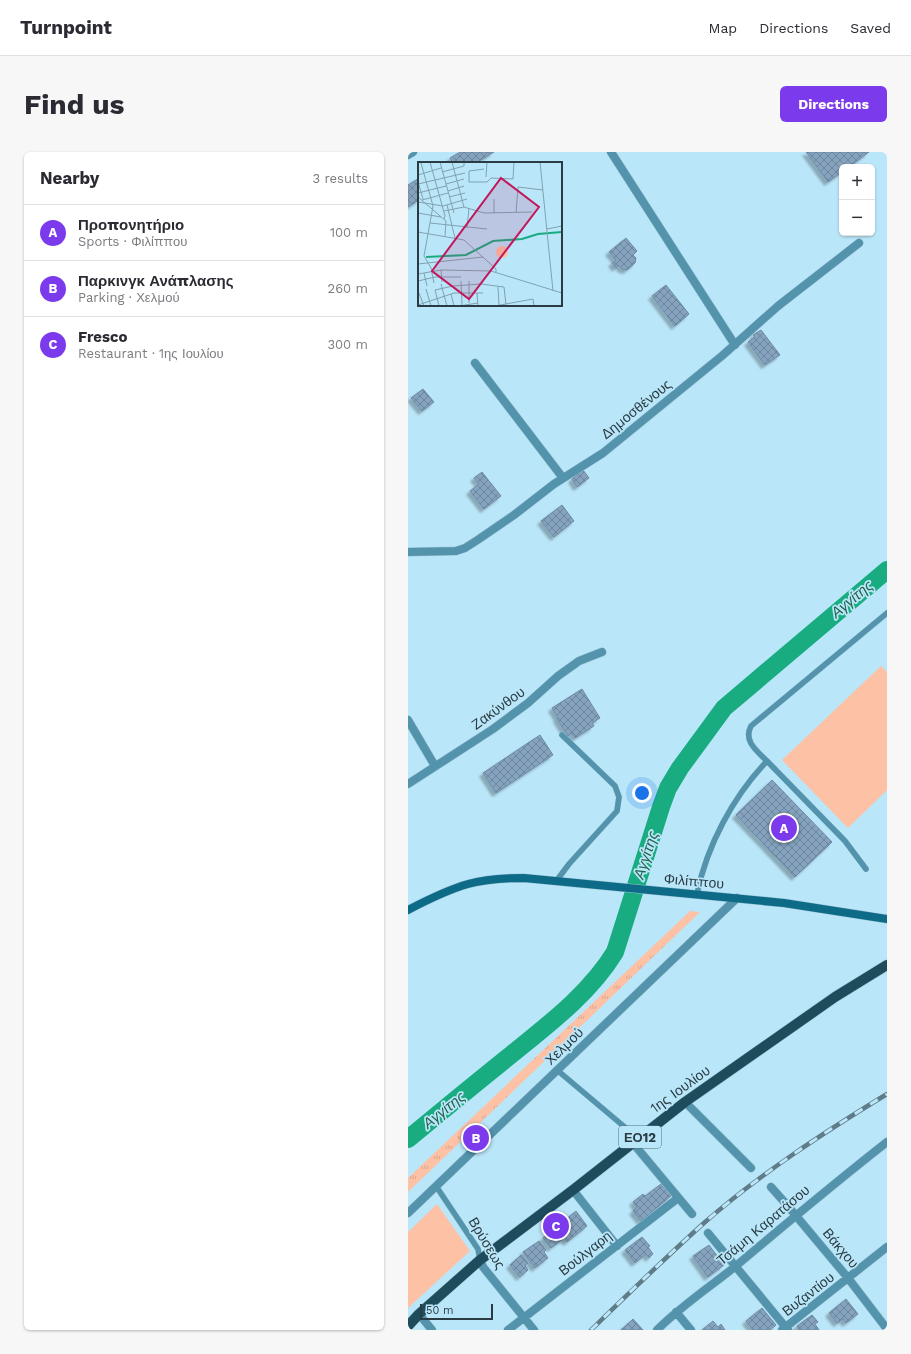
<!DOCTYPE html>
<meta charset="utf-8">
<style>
body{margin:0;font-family:"Work Sans",sans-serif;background:#f7f7f7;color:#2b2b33}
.controls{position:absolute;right:12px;top:12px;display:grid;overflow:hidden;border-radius:6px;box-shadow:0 1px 3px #0004}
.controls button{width:36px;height:36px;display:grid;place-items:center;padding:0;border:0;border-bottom:1px solid #e1e1e2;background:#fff;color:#2b2b33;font:20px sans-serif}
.scale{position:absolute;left:12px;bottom:10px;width:73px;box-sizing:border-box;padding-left:4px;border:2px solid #2a3b43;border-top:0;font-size:11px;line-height:14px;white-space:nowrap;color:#2a3b43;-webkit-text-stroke:3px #bae6f9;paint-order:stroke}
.you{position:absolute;left:234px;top:641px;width:14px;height:14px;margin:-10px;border:3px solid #fff;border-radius:50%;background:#1a73e8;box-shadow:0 0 0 6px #1a73e833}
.badge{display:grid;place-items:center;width:26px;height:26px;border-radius:50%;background:#7c3aed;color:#fff;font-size:13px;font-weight:700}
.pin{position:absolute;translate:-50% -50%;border:2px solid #fff;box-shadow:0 1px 4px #0006}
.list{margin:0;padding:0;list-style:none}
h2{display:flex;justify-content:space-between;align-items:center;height:52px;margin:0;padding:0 16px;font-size:17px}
h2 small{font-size:13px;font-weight:400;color:#7c7c81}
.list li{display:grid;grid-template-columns:26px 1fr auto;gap:12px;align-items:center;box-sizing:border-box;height:56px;padding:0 16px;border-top:1px solid #e1e1e2}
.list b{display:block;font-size:15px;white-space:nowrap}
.list p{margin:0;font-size:13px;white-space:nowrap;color:#7c7c81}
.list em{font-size:13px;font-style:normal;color:#7c7c81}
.map{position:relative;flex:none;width:479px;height:1178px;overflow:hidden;border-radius:6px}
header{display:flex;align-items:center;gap:24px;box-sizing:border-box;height:56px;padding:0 20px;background:#fff;border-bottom:1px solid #e1e1e2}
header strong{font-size:19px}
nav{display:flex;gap:22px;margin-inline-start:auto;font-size:14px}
.intro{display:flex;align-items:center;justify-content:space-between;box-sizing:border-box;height:96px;padding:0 24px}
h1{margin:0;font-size:28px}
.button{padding:10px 18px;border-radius:6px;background:#7c3aed;color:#fff;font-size:14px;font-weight:700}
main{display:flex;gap:24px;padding:0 24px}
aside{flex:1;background:#fff;border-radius:6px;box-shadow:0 1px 3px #0004}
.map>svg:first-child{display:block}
.grass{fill:#fdc1a5}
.park{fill:url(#park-tufts)}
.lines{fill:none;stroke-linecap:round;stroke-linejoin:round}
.river{stroke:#18ac80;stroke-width:18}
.building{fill:url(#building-cross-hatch);stroke:#6c8aa4;filter:url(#shadow)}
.service-casing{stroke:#9dc4d5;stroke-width:6}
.minor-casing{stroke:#9dc4d5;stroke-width:9}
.secondary-casing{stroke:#9dc4d5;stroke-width:9}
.primary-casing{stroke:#9dc4d5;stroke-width:11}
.service{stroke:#5493ac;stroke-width:5.5}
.minor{stroke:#5493ac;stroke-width:8}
.secondary{stroke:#0e6b88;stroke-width:8}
.primary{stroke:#1f4c5d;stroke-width:10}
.rail-casing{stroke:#607c88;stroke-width:4.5}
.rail{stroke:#bae6f9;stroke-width:3;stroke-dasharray:9;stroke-linecap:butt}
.labels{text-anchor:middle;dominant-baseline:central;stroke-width:3.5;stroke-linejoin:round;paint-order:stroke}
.shield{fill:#bae6f9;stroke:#556e7a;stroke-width:1}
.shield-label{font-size:13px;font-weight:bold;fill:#2a3b43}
.street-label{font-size:14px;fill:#2a3b43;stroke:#bae6f9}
.water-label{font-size:15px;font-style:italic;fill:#21654d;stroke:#bae6f9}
.inset-river{fill:none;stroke:#18ac80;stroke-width:2}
.inset-road{fill:none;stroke:#80a2b0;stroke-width:1}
.view{fill:#c2185b;fill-opacity:0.15;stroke:#c2185b;stroke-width:2}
.inset-edge{fill:none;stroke:#2a3b43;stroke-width:2}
</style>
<header>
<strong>Turnpoint</strong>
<nav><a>Map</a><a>Directions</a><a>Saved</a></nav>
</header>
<div class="intro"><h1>Find us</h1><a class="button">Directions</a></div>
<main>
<aside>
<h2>Nearby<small>3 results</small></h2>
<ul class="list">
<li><span class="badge">A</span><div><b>Προπονητήριο</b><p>Sports · Φιλίππου</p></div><em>100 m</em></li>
<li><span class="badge">B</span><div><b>Παρκινγκ Ανάπλασης</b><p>Parking · Χελμού</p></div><em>260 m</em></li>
<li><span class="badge">C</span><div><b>Fresco</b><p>Restaurant · 1ης Ιουλίου</p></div><em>300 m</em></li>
</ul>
</aside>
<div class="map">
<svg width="479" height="1178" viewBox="0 0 479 1178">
<defs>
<pattern id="park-tufts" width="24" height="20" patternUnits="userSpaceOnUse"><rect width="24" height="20" fill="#fdc1a5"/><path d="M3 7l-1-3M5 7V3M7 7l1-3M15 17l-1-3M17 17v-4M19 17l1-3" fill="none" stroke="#d9a78f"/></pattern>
<pattern id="building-cross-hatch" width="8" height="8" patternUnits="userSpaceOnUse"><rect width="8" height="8" fill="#85a3be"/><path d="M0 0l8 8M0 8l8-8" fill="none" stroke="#6d869c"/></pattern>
<filter id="shadow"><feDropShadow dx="-3.5" dy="3.5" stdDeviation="1" flood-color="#0004"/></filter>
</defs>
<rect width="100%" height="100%" fill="#bae6f9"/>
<path class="grass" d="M473 514 479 520V638L440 676 374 608Z
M29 1052 62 1099 0 1156V1080Z"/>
<path class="park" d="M282 759 292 760 0 1040V1026Z"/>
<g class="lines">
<path class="river" d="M0 987C35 958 69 930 104 902 141 872 182 841 207 800L253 655 260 636 272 616 316 556 479 418"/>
</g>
<path class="building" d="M52 0H86L68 11H45L42 6Z
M398 0H461L441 15H434V20L420 30Z
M11 26V48L0 55V33Z
M218 86 229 99 225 103 228 106 227 111 219 118 214 117 211 113 208 116 204 111 208 108 201 100Z
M258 133 281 162 267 174 244 144Z
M353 178 372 203 357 213 340 190 347 185 345 183Z
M15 237 26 250 14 259 3 246Z
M175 318 181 326 169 335 164 327Z
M74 320 93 344 76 357 62 339 71 332 66 326Z
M154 353 166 369 146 385 133 369Z
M174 537 192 566 184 571 186 574 167 586 164 581 160 584 149 567 150 566 144 556Z
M132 583 145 603 88 641 75 621Z
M364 628 424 690 387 725 328 663Z
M253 1032 263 1044 233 1069 225 1059 229 1055 225 1050 235 1042 237 1044Z
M168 1059 179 1074 159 1090 156 1086 143 1096 135 1086Z
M234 1085 242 1094 240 1095 245 1102 241 1106 238 1102 227 1111 217 1098Z
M131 1089 138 1098 136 1100 140 1106 127 1116 115 1100Z
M301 1093 316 1113 300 1125 285 1104Z
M113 1103 120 1111 117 1113 120 1118 112 1125 102 1113Z
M438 1147 450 1162 438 1171 435 1167 429 1171 421 1161Z
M354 1156 368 1173 362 1178H345L338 1169Z
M404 1163 410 1170 407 1172 411 1178H391L389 1174Z
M225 1167 235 1178H213Z
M305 1169 310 1175 313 1172 317 1178H294Z"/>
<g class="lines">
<defs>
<path id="service" d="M359 609 437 689 458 717
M149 728 161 712 209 659 211 645 207 634 154 583
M289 742C299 693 325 645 359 609 349 599 335 589 343 574L479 461
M149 918 219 977 224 990
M28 1034 70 1097 72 1108"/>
<path id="minor" d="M203 0 327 193
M0 3 5 0
M67 211 155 326
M0 400 48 399 57 396 71 387 106 363 146 332 195 301 315 203 370 154 451 91
M0 568 27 614
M0 632 85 577 120 551 150 524 171 509 194 500
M277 950 343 1016
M224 990 284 1062
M363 1035 379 1053 440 1126 479 1177
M165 1038 209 1094
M0 1061 329 746
M300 1081 380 1178
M72 1108 75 1115 126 1178
M268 1160 283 1178
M11 1162 24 1178
M100 1178 270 1046
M249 1178C273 1154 302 1135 329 1113 379 1071 428 1030 479 990
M374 1178 479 1095"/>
<path id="secondary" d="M0 758C19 748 39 738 60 732 78 727 97 726 116 726L376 751 479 767"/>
<path id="primary" d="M0 1174 11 1162 72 1108 165 1038 277 950 427 845 479 813"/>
</defs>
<use href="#service" class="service-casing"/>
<use href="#minor" class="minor-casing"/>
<use href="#secondary" class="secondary-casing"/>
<use href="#primary" class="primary-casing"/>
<use href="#service" class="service"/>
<use href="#minor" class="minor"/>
<use href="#secondary" class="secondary"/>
<use href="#primary" class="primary"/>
<defs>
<path id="rail" d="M183 1178C220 1142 257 1106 296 1071 352 1022 415 981 479 942"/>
</defs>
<use href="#rail" class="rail-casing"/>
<use href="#rail" class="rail"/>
</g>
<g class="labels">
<rect class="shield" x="211" y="974" width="42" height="22" rx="3"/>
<g class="shield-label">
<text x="232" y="985">ΕΟ12</text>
</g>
<g class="street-label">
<text transform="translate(228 257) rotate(-39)">Δημοσθένους</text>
<text transform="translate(90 556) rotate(-36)">Ζακύνθου</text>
<text transform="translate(286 729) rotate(5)">Φιλίππου</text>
<text transform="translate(156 894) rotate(-44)">Χελμού</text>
<text transform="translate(272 937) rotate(-36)">1ης Ιουλίου</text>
<text transform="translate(355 1073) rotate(-40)">Τσάμη Καρατάσου</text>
<text transform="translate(79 1091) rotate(59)">Βρύσεως</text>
<text transform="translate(433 1096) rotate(50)">Βάκχου</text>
<text transform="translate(177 1101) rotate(-38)">Βούλγαρη</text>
<text transform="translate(400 1142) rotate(-38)">Βυζαντίου</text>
</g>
<g class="water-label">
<text transform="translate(444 447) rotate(-40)">Αγγίτης</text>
<text transform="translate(238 703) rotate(-72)">Αγγίτης</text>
<text transform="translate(36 958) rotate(-39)">Αγγίτης</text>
</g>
</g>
<g transform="translate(10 10)">
<rect width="144" height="144" fill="#bae6f9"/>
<path d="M78 90a6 6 0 1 1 12 0a6 6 0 1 1-12 0Z" fill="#fdc1a5"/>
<path class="inset-river" d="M8 95 48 93 75 79 104 77 120 72 144 70"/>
<path class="inset-road" d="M12 0 27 54 26 57M22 0 36 51M34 0 46 45M122 0 135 129M3 1 15 44 6 94 13 106 16 121M66 7 51 9V20H69L73 16 95 17 96 0M24 10 46 4V0M0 13 23 6M68 15 69 0M0 20 5 37M0 22 47 11M28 22 46 17M30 29 46 24M0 31 28 24M0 35 28 59 27 74M31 35 47 31M76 37V51M4 38 30 31M0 40 25 44 49 37M29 43 37 76M26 49 46 45 66 51 114 50M0 51 23 55M98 51 100 25 125 28M12 61 69 67M49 66 51 46M129 67 144 64M0 70 46 78 78 107V110M0 102 65 95M23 108 24 120M6 111 9 124M0 112 23 108 73 109 144 131M0 119 17 115H43M43 119 44 143M51 119V141M23 122 29 144M80 125 81 143M8 127 13 144M1 131 6 144M59 131 60 144M33 132 36 144M0 143 36 131H65M21 144 17 128 35 124 63 122 86 125 88 143M41 144 60 141M77 144 115 137 116 144"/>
<path class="view" d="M83 16 121 45 51 137 14 109Z"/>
<rect width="144" height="144" class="inset-edge"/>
</g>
</svg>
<div class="controls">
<button>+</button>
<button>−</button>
</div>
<div class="scale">50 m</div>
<div class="you"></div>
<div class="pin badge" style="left:376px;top:676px">A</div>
<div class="pin badge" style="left:68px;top:986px">B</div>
<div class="pin badge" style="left:148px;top:1074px">C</div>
</div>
</main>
